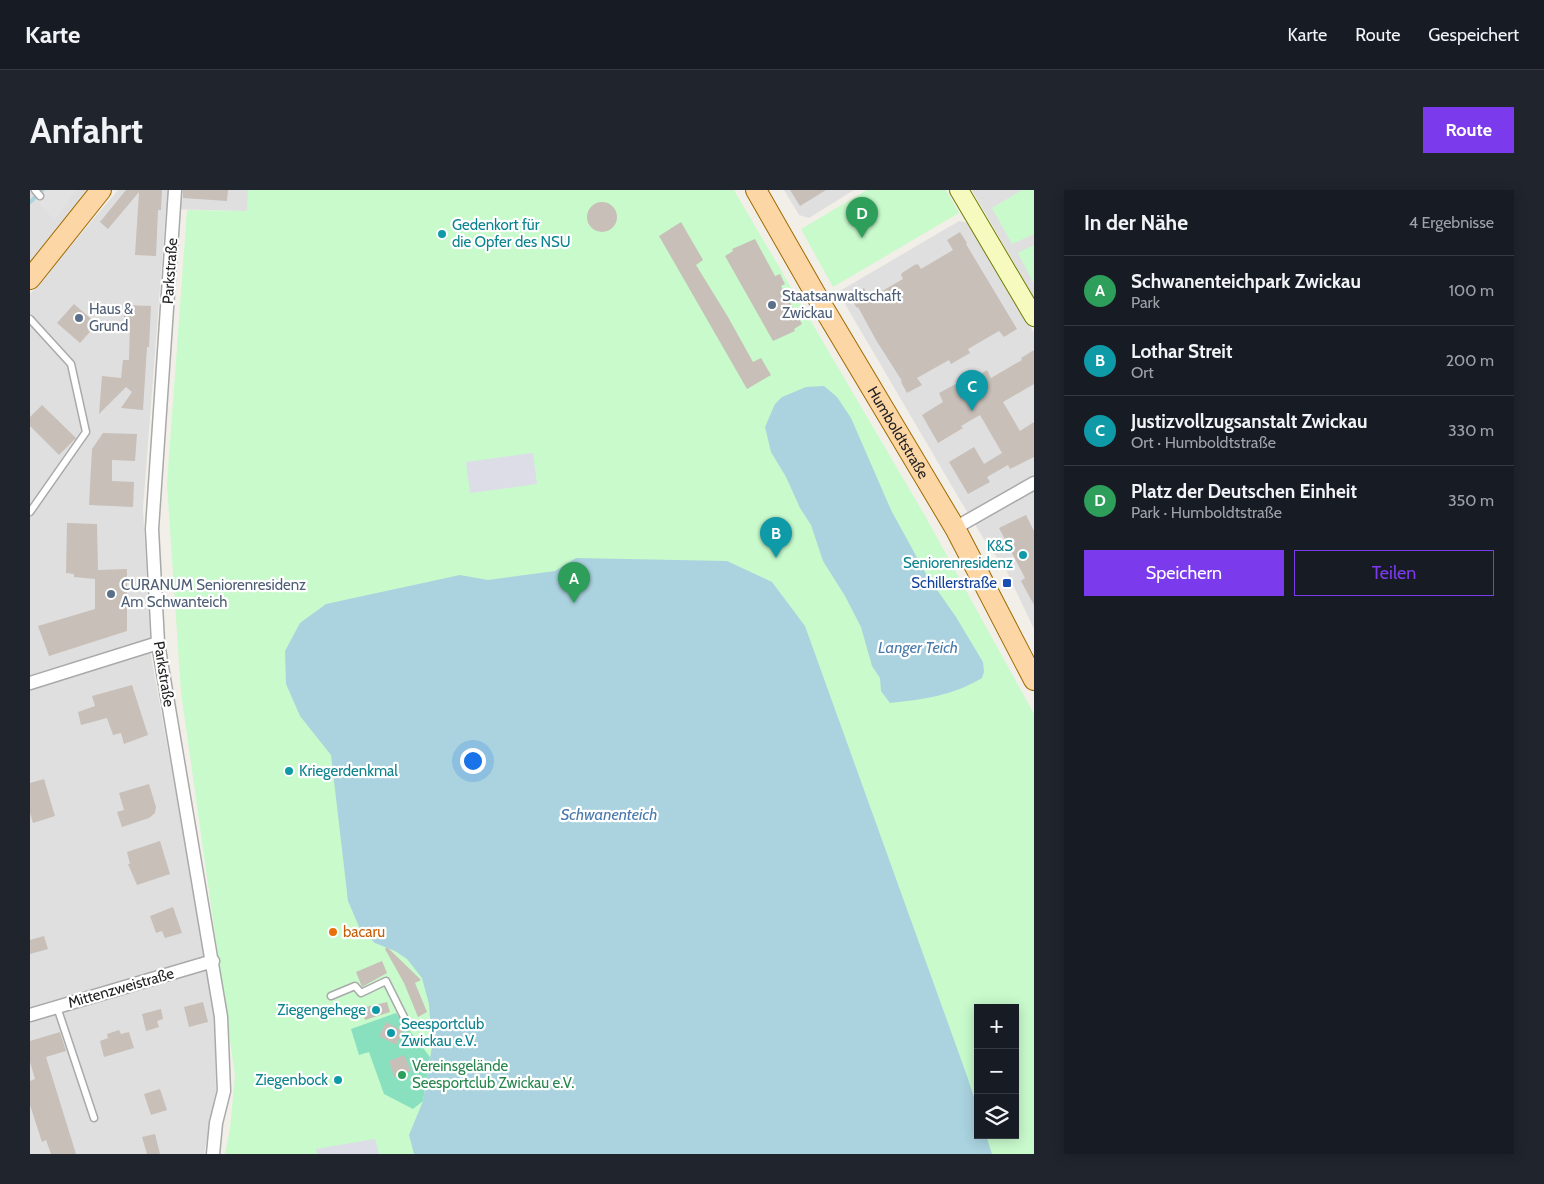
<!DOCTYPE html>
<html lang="de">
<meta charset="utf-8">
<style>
body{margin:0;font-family:Cabin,sans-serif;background:#20242c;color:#f1f3f6}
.controls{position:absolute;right:15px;bottom:15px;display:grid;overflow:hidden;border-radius:0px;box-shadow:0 2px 12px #0003}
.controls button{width:45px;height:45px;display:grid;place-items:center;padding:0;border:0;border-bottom:1px solid #363941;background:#171b24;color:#f1f3f6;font:25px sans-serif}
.you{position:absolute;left:442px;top:570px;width:18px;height:18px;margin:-12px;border:4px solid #fff;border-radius:50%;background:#1a73e8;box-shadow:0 0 0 8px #1a73e833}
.badge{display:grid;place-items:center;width:32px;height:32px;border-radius:50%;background:#7c3aed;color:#fff;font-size:16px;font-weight:700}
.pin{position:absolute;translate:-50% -41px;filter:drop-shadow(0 1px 2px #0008)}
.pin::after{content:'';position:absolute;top:26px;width:18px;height:15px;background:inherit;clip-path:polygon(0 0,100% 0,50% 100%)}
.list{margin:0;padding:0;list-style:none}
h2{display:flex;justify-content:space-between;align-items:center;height:65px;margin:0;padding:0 20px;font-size:21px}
h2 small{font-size:16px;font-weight:400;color:#9ea1a6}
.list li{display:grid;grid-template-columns:32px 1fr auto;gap:15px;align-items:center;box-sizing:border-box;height:70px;padding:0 20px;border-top:1px solid #363941}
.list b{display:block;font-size:19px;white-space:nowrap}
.list p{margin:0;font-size:16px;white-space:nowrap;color:#9ea1a6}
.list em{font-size:16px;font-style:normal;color:#9ea1a6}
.actions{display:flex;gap:10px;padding:15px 20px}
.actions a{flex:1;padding:11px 0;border:1px solid #7c3aed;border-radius:0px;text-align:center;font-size:18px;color:#7c3aed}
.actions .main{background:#7c3aed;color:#fff}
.icon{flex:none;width:28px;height:28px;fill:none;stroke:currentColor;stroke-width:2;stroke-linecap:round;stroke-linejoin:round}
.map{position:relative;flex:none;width:1004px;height:964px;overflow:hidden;border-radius:0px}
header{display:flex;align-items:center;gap:30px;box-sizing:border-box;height:70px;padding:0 25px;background:#171b24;border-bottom:1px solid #363941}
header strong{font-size:24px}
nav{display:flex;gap:28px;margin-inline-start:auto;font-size:18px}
.intro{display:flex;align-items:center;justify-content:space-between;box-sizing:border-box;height:120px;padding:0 30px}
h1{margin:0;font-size:35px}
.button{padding:12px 22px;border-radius:0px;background:#7c3aed;color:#fff;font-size:18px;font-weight:700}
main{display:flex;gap:30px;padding:0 30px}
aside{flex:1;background:#171b24;border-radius:0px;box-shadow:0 2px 12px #0003}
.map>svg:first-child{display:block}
.residential{fill:#e0dfdf}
.park{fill:#c8facc;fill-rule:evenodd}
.pitch{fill:#88e0be}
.parking{fill:#e2e2e2}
.plaza{fill:#dddde8}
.water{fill:#aad3df}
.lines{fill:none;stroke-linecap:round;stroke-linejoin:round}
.stream{stroke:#aad3df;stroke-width:4}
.building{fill:#c7bfb8}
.lane-casing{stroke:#a9a9a9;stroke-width:9}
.street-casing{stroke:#a9a9a9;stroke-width:15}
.secondary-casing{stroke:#707d05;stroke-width:20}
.primary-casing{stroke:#a06b00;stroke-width:22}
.lane{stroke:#fff;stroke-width:6}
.street{stroke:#fff;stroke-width:12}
.secondary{stroke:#f7fabf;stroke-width:18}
.primary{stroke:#fcd6a4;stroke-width:20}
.culture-dot{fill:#0f9aa8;stroke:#fff;stroke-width:2}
.service-dot{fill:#5c6f8a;stroke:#fff;stroke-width:2}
.transit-dot{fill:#1a4fb4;stroke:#fff;stroke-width:2}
.food-dot{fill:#e8710a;stroke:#fff;stroke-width:2}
.leisure-dot{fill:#2e9e5b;stroke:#fff;stroke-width:2}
.labels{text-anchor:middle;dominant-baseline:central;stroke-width:4.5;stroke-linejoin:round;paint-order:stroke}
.culture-label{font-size:15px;fill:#0d838f;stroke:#fff;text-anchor:start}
.street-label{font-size:15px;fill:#222;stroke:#fff}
.service-label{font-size:15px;fill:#4e5e75;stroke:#fff;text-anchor:start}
.transit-label{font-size:15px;fill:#164399;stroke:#fff;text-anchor:end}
.food-label{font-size:15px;fill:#c56008;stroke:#fff;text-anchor:start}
.leisure-label{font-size:15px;fill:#27864d;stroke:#fff;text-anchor:start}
.water-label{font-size:16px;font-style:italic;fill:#4a7aab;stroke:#fff}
</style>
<header>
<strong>Karte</strong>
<nav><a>Karte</a><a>Route</a><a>Gespeichert</a></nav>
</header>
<div class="intro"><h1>Anfahrt</h1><a class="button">Route</a></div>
<main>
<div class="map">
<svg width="1004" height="964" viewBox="0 0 1004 964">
<rect width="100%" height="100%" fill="#f2efe9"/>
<path class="residential" d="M0 0H61L0 74Z
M88 0H218V21L136 19 113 319 121 466 184 813 186 902 174 964H0V104Z
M754 0H824L779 28 769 25Z
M942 0H1004V108L992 87Z
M929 31 939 33 1004 143V439L974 376 960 359 930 310 808 102Z"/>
<path class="park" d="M218 0H704L894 324 1004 524V964H195L200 939 205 886 151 502 137 294 157 20 217 21ZM948 818H985V945H948Z
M837 0H916L929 23 803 97 771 39Z
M992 0H1004V44L982 54 962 18Z
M1004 55V94L988 63Z"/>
<path class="pitch" d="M366 823 400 867 393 911 383 919 354 904 339 862 329 865 321 839Z"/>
<path class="parking" d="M17 0H47L24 30 6 10Z"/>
<path class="plaza" d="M503 263 507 294 440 303 436 272Z
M345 949 349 964H287L286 959Z"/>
<path class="water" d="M794 196 807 207 821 228 861 320 896 384 926 427 953 472 954 482 952 488C921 506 896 509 860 513L851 501 850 488 842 476 831 437 815 406 793 371 781 335 770 318 756 287 741 262 735 237 745 214 752 207 776 197Z
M546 368 697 371 742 392 775 436 937 886 948 920V945H956L962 964H384L379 945 393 911 402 856 399 814 392 788 377 769 365 761 345 753 330 739 318 711 301 565 270 526 256 494 255 461 270 433 296 414 430 385 458 390 525 381Z"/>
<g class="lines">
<path class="stream" d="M0 12 12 0"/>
</g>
<path class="building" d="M96 0H132L131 20H128L126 66 105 65 109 2 78 39 70 32Z
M153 0H198L197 11 153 8Z
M760 0H796L770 16Z
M557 27a15 15 0 1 1 30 0a15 15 0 1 1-30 0Z
M651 32 673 70 666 75 698 127 723 172 731 168 741 185 717 199 629 46Z
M930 42 937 53 936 54 987 139 974 147 969 141 938 159 940 163 921 174 919 170 887 188 892 195 877 203 871 192 872 191 846 150 828 117 827 118 820 107 834 98 840 108 873 89 871 85 872 83 886 74V75L888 74 891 79 923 60 917 50Z
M725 49 745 86 750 84 755 94 751 96 772 134 764 139 765 141 743 151 695 66 703 61 702 59Z
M44 114 67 134 50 153 27 133Z
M94 115 121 116 119 157H117L113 220 91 218 102 202 96 197 69 224 72 186 91 188 93 170H99L100 133H94Z
M1004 160V194L973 212 990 241 1004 232V267L980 279 978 275 957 287 960 292 938 304 919 272 944 257 954 274 972 263 950 225 931 236 933 238 908 253 892 225 913 212 909 203 937 188 939 191 957 180 961 188 992 170 991 168Z
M12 215 46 248 29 265 0 236V227Z
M73 243 107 244 105 271 82 270V291L104 292 103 317 59 315 62 259Z
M996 325 1004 341V415L991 391 995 388 969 338Z
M37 333 67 334 68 380 97 379V441L19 466 8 436 65 419V389L44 387V384L36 383Z
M102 495 118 545 94 554 91 543 83 545 77 528 51 535 48 522 65 516 62 506Z
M14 589 25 626 3 633 0 623V593Z
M119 594 126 617 125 623 119 628 92 637 87 622 94 620 89 603Z
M130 651 140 684 107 695 98 674H100L97 662Z
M143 717 152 743 135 748 132 741 126 743 120 726Z
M14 746 18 759 0 764V750Z
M357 757 391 790 385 793 397 822 388 827 374 793 355 759Z
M352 771 357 783 332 797 326 782Z
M173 812 178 832 159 837 154 817Z
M357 812 360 822 335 830 332 818Z
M131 819 133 829 127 831 129 837 116 841 112 824Z
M356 832 373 841 366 855 349 846Z
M89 840 91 844 99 842 104 858 74 867 70 851 78 848 77 844Z
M30 842 36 861 16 867 46 964H21L16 950 12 952 0 915V891L5 889 0 872V851Z
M374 865 381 881 364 887 359 871Z
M130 899 137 920 121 925 114 904Z
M125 944 130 964H117L112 947Z"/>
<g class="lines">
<defs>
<path id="lane" d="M5 0 10 6
M0 129 41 174 56 242 0 322
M301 806 325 796 331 803 356 791 374 827
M27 817 64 928"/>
<path id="street" d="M145 0 122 339 128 453 191 827 194 901 186 933 183 964
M925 338 1004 293
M0 493 128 453
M0 825 183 771"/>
<path id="secondary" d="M929 0 1004 127"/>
<g id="primary">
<path id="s1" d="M726 0 790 112 925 338 1004 490"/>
<path d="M0 89 71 0"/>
</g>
</defs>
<use href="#lane" class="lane-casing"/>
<use href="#street" class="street-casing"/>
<use href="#secondary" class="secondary-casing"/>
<use href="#primary" class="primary-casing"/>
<use href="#lane" class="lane"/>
<use href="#street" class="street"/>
<use href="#secondary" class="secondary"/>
<use href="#primary" class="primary"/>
</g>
<g class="culture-dot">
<circle cx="412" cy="44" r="5"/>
<circle cx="993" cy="365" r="5"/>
<circle cx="259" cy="581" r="5"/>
<circle cx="346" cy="820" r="5"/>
<circle cx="361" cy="843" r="5"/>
<circle cx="308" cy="890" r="5"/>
</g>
<g class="service-dot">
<circle cx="742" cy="115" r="5"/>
<circle cx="49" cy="128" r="5"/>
<circle cx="81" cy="404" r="5"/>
</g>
<rect class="transit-dot" x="972" y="388" width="10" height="10" rx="2.5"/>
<circle class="food-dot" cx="303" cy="742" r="5"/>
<circle class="leisure-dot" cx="372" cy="885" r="5"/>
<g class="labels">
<g class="culture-label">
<text x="422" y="35">Gedenkort für<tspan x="422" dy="17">die Opfer des NSU</tspan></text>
<text x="983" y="356" text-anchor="end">K&amp;S<tspan x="983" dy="17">Seniorenresidenz</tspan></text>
<text x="269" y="581">Kriegerdenkmal</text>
<text x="336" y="820" text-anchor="end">Ziegengehege</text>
<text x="371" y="834">Seesportclub<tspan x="371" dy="17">Zwickau e.V.</tspan></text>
<text x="298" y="890" text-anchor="end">Ziegenbock</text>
</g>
<g class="street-label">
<text transform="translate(140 81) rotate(-86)">Parkstraße</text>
<text stroke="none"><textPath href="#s1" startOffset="281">Humboldtstraße</textPath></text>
<text transform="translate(134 484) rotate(81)">Parkstraße</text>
<text transform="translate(91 798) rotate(-16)">Mittenzweistraße</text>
</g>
<g class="service-label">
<text x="752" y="106">Staatsanwaltschaft<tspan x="752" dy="17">Zwickau</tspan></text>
<text x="59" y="119">Haus &amp;<tspan x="59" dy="17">Grund</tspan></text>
<text x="91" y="395">CURANUM Seniorenresidenz<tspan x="91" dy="17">Am Schwanteich</tspan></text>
</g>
<g class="transit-label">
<text x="967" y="393">Schillerstraße</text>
</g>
<g class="food-label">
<text x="313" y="742">bacaru</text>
</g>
<g class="leisure-label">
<text x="382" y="876">Vereinsgelände<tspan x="382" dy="17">Seesportclub Zwickau e.V.</tspan></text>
</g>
<g class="water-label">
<text x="888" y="457">Langer Teich</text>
<text x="579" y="624">Schwanenteich</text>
</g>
</g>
</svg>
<div class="controls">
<button>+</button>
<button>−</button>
<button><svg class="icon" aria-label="layers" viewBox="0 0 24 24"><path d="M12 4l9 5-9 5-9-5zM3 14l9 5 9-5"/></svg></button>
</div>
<div class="you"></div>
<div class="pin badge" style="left:544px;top:413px;background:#2e9e5b">A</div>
<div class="pin badge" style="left:746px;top:368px;background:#0f9aa8">B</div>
<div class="pin badge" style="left:942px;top:221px;background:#0f9aa8">C</div>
<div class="pin badge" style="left:832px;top:48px;background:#2e9e5b">D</div>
</div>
<aside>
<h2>In der Nähe<small>4 Ergebnisse</small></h2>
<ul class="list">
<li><span class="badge" style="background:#2e9e5b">A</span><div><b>Schwanenteichpark Zwickau</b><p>Park</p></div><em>100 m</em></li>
<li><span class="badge" style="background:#0f9aa8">B</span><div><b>Lothar Streit</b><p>Ort</p></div><em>200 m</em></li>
<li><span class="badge" style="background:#0f9aa8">C</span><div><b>Justizvollzugsanstalt Zwickau</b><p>Ort · Humboldtstraße</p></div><em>330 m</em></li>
<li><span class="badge" style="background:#2e9e5b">D</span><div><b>Platz der Deutschen Einheit</b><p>Park · Humboldtstraße</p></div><em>350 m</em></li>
</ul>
<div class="actions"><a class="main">Speichern</a><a>Teilen</a></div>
</aside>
</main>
